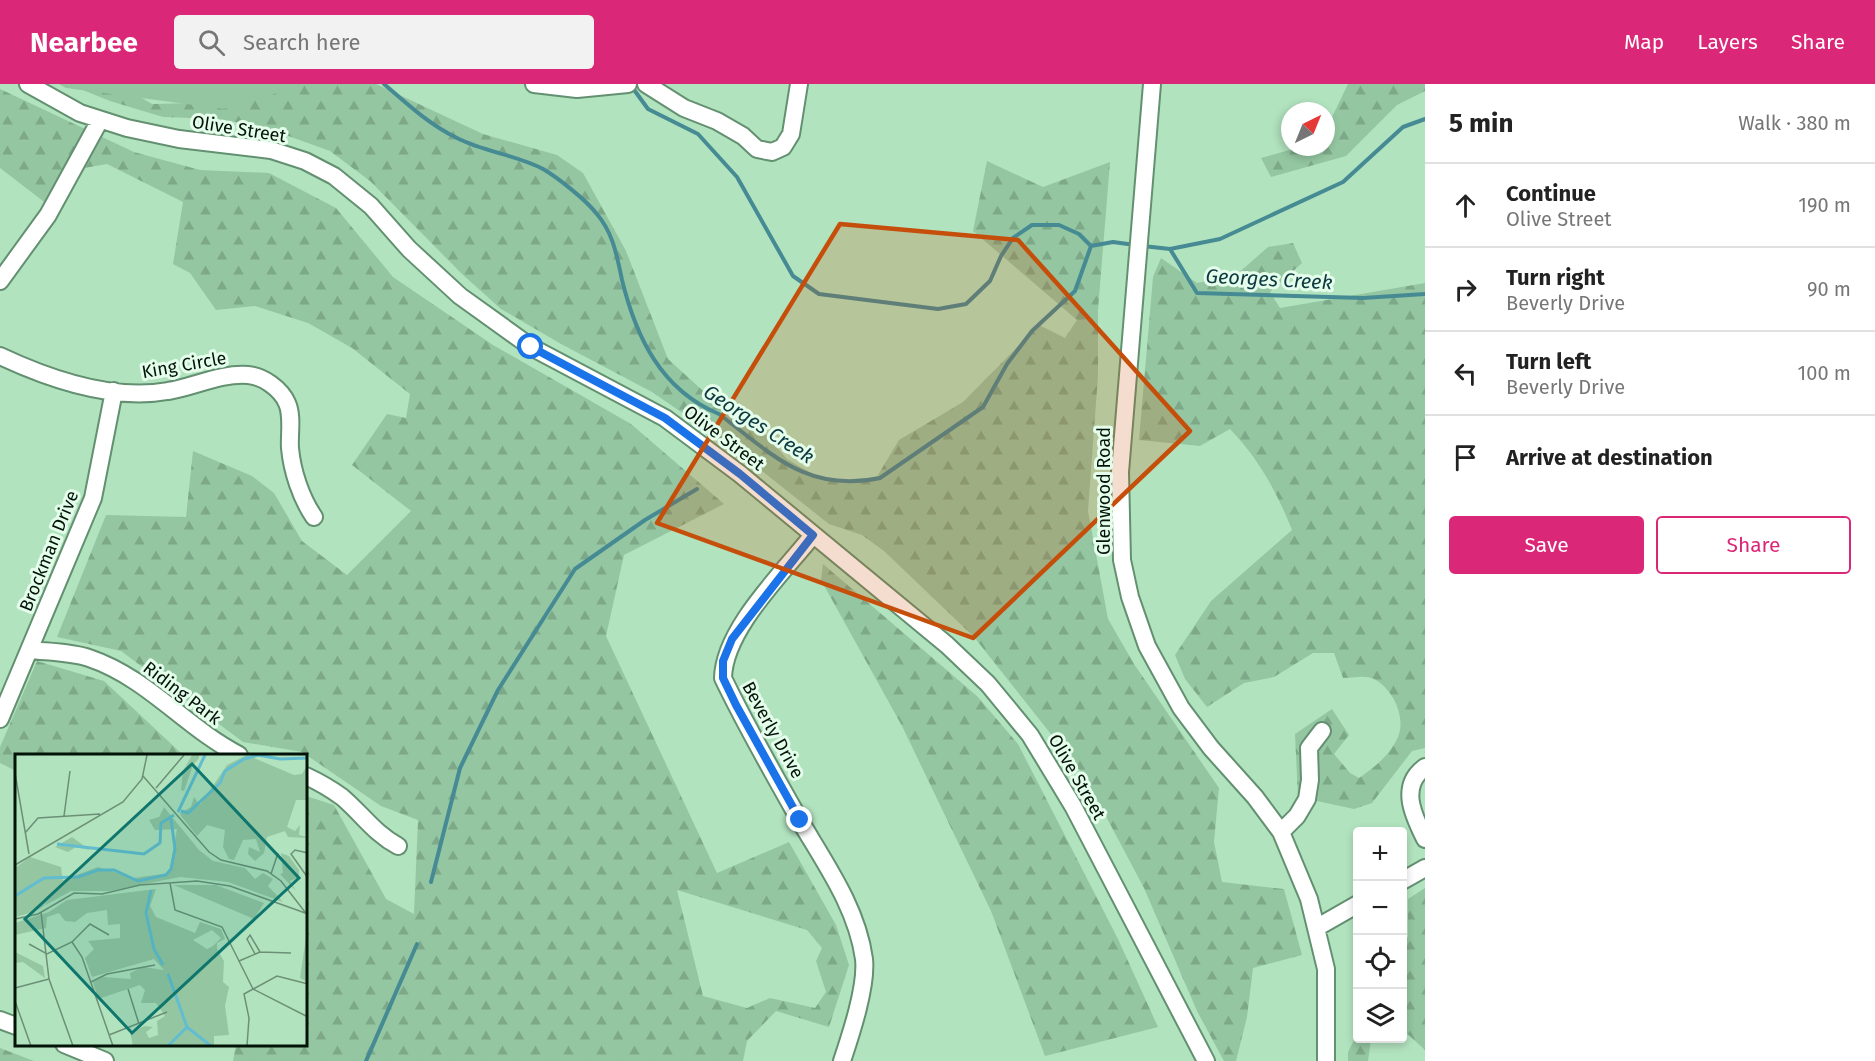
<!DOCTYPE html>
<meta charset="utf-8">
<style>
body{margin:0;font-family:"Fira Sans",sans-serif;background:#f2f2f2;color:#222}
.controls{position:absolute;right:18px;bottom:18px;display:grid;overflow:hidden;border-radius:6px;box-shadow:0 3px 9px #0003}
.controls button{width:54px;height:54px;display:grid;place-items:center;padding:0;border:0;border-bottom:2px solid #e0e0e0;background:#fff;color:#222;font:30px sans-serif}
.compass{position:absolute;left:1281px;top:18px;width:54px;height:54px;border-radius:50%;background:#fff;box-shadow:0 3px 9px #0003;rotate:43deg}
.stop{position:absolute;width:18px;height:18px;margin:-14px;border:4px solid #1a73e8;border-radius:50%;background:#fff}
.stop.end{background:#1a73e8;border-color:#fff;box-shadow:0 2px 6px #0008}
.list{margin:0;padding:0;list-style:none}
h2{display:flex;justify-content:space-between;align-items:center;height:78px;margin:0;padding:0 24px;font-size:26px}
h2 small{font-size:20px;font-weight:400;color:#767676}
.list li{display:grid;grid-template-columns:39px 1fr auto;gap:18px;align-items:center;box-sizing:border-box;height:84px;padding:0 24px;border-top:2px solid #e0e0e0}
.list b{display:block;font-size:22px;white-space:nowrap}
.list p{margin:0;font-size:20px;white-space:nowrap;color:#767676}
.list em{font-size:20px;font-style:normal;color:#767676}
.actions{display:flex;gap:12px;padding:18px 24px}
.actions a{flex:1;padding:14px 0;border:2px solid #db2777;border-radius:6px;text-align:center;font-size:21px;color:#db2777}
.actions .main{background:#db2777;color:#fff}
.icon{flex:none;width:33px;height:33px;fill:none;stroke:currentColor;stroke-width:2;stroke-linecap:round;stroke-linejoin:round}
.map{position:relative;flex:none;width:1425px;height:977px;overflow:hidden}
header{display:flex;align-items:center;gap:36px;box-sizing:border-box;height:84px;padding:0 30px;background:#db2777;color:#fff}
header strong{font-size:28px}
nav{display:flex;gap:33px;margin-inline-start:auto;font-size:21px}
.search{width:420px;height:54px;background:#f2f2f2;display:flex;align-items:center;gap:15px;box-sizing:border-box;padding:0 21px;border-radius:6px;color:#767676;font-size:22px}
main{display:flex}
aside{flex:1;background:#fff}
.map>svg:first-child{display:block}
.forest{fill:url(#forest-firs);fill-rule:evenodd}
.park{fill:#94c6a1}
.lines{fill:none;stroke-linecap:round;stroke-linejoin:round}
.stream{stroke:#468a94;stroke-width:4}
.minor-casing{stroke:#639070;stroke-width:20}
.minor{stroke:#fff;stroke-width:16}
.route{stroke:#1a73e8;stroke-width:8}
.marked{fill:#c64e0b;fill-opacity:0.2;stroke:#c64e0b;stroke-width:4.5;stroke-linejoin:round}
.labels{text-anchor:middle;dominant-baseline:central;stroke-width:6;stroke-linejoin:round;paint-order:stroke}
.street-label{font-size:18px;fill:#031308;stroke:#e5fdeb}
.water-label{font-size:20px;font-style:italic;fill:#0d3941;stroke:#e5fdeb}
.inset-river{fill:none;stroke:#62bdd0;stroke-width:3}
.inset-road{fill:none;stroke:#6c9076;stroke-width:1.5}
.view{fill:#0f766e;fill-opacity:0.15;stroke:#0f766e;stroke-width:3}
.inset-edge{fill:none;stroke:#031308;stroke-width:3}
</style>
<header>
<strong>Nearbee</strong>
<div class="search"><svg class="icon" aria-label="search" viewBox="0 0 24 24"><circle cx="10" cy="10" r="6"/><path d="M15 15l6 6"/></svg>Search here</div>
<nav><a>Map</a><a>Layers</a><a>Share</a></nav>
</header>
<main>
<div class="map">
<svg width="1425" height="977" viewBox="0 0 1425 977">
<defs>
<pattern id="forest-firs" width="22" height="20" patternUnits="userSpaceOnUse" patternTransform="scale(1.5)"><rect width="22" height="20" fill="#94c6a1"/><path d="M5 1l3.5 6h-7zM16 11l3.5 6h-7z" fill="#7ea989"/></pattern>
</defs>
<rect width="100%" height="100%" fill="#b2e3bf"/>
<path class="forest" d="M68 0H118L152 20 195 19 206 0H376L483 50 557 71 583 89 626 167 668 275 702 306 753 336 787 375 816 392 852 399 875 396 899 356 963 318 1039 241 1065 254 1077 236 973 147 987 77 1043 103 1110 78 1098 226V292L1088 427 1108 535 1134 580 1219 704 1214 758 1222 798 1284 805 1302 871 1253 884 1247 933 1236 977H1224L1197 927 1144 804 1085 693 974 553 884 467 862 451 829 440 729 361 652 308 561 260 501 225 462 190 370 97 330 67 266 44 219 35 163 33 110 17Z
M1348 0H1425V7L1397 21 1346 72 1271 93 1261 74 1300 63H1326V38L1332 33Z
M0 5 134 68 200 86 269 89 336 124 393 193 493 261 631 340 724 420 624 471 606 552 717 789 789 758 836 841 849 881 829 943 776 927 747 957 743 977H233L236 961 306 960V712L334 721 386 815 414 830 418 736 381 722 302 668 243 658 121 567 57 553 106 431 186 433 193 367 252 392 274 409 302 457 347 491 411 427 352 381 387 330 406 334 410 310 352 264 308 239 255 222 216 226 190 189 173 180 183 118 107 80 84 84 56 127 0 84ZM677 806 807 846 822 864 816 877 826 908 815 924 770 914 747 924 703 912Z
M1293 159 1302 179 1270 208 1280 224 1425 199V664L1412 667 1372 719 1354 725 1298 713 1295 650 1332 625 1349 651 1334 670 1350 689 1359 694C1375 683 1390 671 1398 653 1406 634 1394 607 1376 596 1367 590 1353 594 1343 594L1334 569H1313L1274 593 1244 599 1207 623 1185 595 1175 571 1211 517 1292 446C1277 408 1258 374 1230 345L1200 362 1139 356 1153 193 1161 174 1197 199 1235 192 1268 163Z
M823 480 977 612 1018 660 1118 855 1158 943 1045 972 991 827 902 642 821 496Z
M37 577 104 597 183 671H16V687L0 679V663Z
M1425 804V966L1403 946 1402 859 1408 853V815Z
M1357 950 1358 954 1371 955 1368 977H1348V968Z
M0 964 34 977H0Z"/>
<path class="park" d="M59 0H307L224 25 66 4Z"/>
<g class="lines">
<path class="stream" d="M384 0C407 20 430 41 457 54 484 68 517 71 543 85 557 93 586 116 596 129 613 148 617 172 622 196 636 253 661 306 719 330 773 371 807 409 880 394L983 323 1007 280 1032 247 1075 207 1091 162
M632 3 648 25 698 50 737 93 793 192 819 210 938 225 966 220 990 197 1001 172 1013 154 1032 141H1059L1079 150 1091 162
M1091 162 1113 158 1135 161
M1143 162 1170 165 1220 155 1343 98 1403 43 1425 35
M1170 165 1197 209 1363 214 1425 210
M431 798 460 684 498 606 575 485 645 436 697 405
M366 977 417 860"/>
<defs>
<path id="minor" d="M28 0 80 29 127 44 179 55 271 66 305 77 334 92 371 122 409 165 460 212 531 263 665 334 740 390 947 561 988 600 1030 651 1073 722 1206 977
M534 0 577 5 628 0
M646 0 684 24 717 37 743 52 757 65 772 68 783 63 791 50 799 0
M1152 0 1120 388 1122 476 1130 513 1147 562 1181 624 1211 664 1255 713 1281 748 1309 815 1326 885V977
M0 197 48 131 100 36
M0 272C49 295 113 317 168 307 194 303 220 289 248 291 263 292 281 305 287 319 293 332 289 351 290 364 292 387 301 414 314 433
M813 451C783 489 724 545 723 594 746 642 773 689 799 735 824 778 857 823 864 875 867 902 851 950 842 977
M30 566C49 568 71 568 89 574 148 594 185 643 239 671
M0 635 93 414 114 307
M1425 683C1399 702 1413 731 1425 755
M306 692C319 698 331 705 342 713 362 730 375 750 398 762
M1281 748 1297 732 1307 715 1310 696 1309 664 1322 647
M1402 797 1425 784
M1316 844 1358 820
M0 936 16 942
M64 960 105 977"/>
</defs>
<use href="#minor" class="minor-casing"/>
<use href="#minor" class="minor"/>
</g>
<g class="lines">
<path class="route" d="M531 263 665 334 740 390 813 451 732 555 723 577V594L736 621 800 736"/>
</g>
<path class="marked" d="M840 140 1018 156 1190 347 973 554 657 439Z"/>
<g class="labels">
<g class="street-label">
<text transform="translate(239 45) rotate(9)">Olive Street</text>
<text transform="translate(184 281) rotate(-10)">King Circle</text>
<text transform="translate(724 354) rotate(37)">Olive Street</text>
<text transform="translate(1104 407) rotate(-90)">Glenwood Road</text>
<text transform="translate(49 467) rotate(-68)">Brockman Drive</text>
<text transform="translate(182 609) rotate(37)">Riding Park</text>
<text transform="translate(773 646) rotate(61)">Beverly Drive</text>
<text transform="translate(1077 693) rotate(60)">Olive Street</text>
</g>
<g class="water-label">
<text transform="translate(1269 195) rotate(3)">Georges Creek</text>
<text transform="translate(759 340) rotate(33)">Georges Creek</text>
</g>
</g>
<g transform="translate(15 670)">
<rect width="292" height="292" fill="#b2e3bf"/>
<path d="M177 1H184V4L178 11 169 37 166 36 168 17ZM232 1 279 21 287 20 292 12V46H281L272 73 280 77 285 71 284 81 292 83V93L291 84 273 83 270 77 252 83 249 99 240 107 233 100 234 93 245 98 241 85 228 86 219 106 214 105 208 93 210 76 192 71 182 82 166 62 165 59 176 53 179 43 185 51 212 11ZM149 53 184 96 198 107 230 114 240 125 248 119 258 125 253 132 268 148 213 128 165 123 94 137H56L18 158H0L30 151 46 127 83 113 119 124 154 119 162 75 140 76 134 66 144 63ZM57 83 75 96 79 97 61 93 53 98 40 93ZM266 99 274 102 284 116V123L275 127 281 137 265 120 268 119ZM159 131H201L249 149 239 165ZM141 135 135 152 141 163 180 179 185 168 206 175 210 185 202 189V195L209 207 208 228 214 233 210 252 214 281 199 282V292H118L115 278 130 272 138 273 131 278 134 284 143 281 142 267 150 262 141 249H126L130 236 125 231 83 245 78 228 88 223 116 225 115 219 128 213 149 216 139 205 77 223 70 204 79 195 73 187 105 184V170L93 171 92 156 72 159 60 168 50 167 44 159 32 163 31 174 0 181V169L34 158 52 146ZM197 176 206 184 198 192 192 195 178 186ZM291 184H293L292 228 285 224ZM0 198 28 212 30 224 8 208 0 209Z" fill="#94c6a1" fill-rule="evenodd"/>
<path d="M15 103 46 113 48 129 39 143 19 158 0 163V114ZM186 265 200 292H145L142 284Z" fill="#94c6a1"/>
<path class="inset-river" d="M166 57 173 59 205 29 210 17 229 5 243 1 265 5 293 4M163 58 190 1M42 90 129 100 145 89 146 69 159 61M136 136 131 159 139 195 148 211M0 142 29 124 63 123 83 116H99L123 127 151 121 156 115 160 95 156 65M153 220 172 273 196 292M153 292 171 274"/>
<path class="inset-road" d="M0 19 14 100M128 22 194 98 206 106 252 117 266 127 290 158M141 34 169 1M49 62 55 17M10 79 23 64 85 60M293 99 280 96 276 100 293 124M0 111 108 48 127 25 132 1M256 120 263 99M155 129 160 156 207 173 238 235M26 158 34 225 58 292M0 165 23 160 59 139 87 140 125 131 182 127 215 132 293 160M57 188 67 203 98 292M14 190 32 200 57 188 75 170 94 181M240 200 232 185 235 181 245 198M224 207 245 198 276 199M76 228 92 220 140 211M0 234 34 225M113 235 124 270M238 235 293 263M0 247 16 292M94 281 152 258M232 292 234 264 229 240 262 222 293 230"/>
<path class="view" d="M177 10 284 124 117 279 10 165Z"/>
<rect width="292" height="292" class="inset-edge"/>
</g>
</svg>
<div class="controls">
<button>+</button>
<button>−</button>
<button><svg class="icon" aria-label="locate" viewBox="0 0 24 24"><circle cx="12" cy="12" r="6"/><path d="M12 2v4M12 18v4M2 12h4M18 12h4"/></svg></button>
<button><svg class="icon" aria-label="layers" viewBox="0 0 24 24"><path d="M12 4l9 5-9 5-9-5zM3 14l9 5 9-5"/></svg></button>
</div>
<svg class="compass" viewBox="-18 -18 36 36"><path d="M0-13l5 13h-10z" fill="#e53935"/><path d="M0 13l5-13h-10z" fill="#767676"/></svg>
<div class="stop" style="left:531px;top:263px"></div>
<div class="stop end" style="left:800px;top:736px"></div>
</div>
<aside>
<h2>5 min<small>Walk · 380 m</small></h2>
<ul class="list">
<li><svg class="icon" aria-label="ahead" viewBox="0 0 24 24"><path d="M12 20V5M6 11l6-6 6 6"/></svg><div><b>Continue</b><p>Olive Street</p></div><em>190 m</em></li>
<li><svg class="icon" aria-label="right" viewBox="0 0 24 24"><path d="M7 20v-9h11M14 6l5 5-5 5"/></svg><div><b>Turn right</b><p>Beverly Drive</p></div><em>90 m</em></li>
<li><svg class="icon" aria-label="left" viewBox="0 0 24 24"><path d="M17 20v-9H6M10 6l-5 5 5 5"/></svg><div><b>Turn left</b><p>Beverly Drive</p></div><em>100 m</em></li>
<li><svg class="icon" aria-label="arrive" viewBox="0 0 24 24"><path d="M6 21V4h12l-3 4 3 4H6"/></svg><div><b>Arrive at destination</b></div></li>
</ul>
<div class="actions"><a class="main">Save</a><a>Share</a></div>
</aside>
</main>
